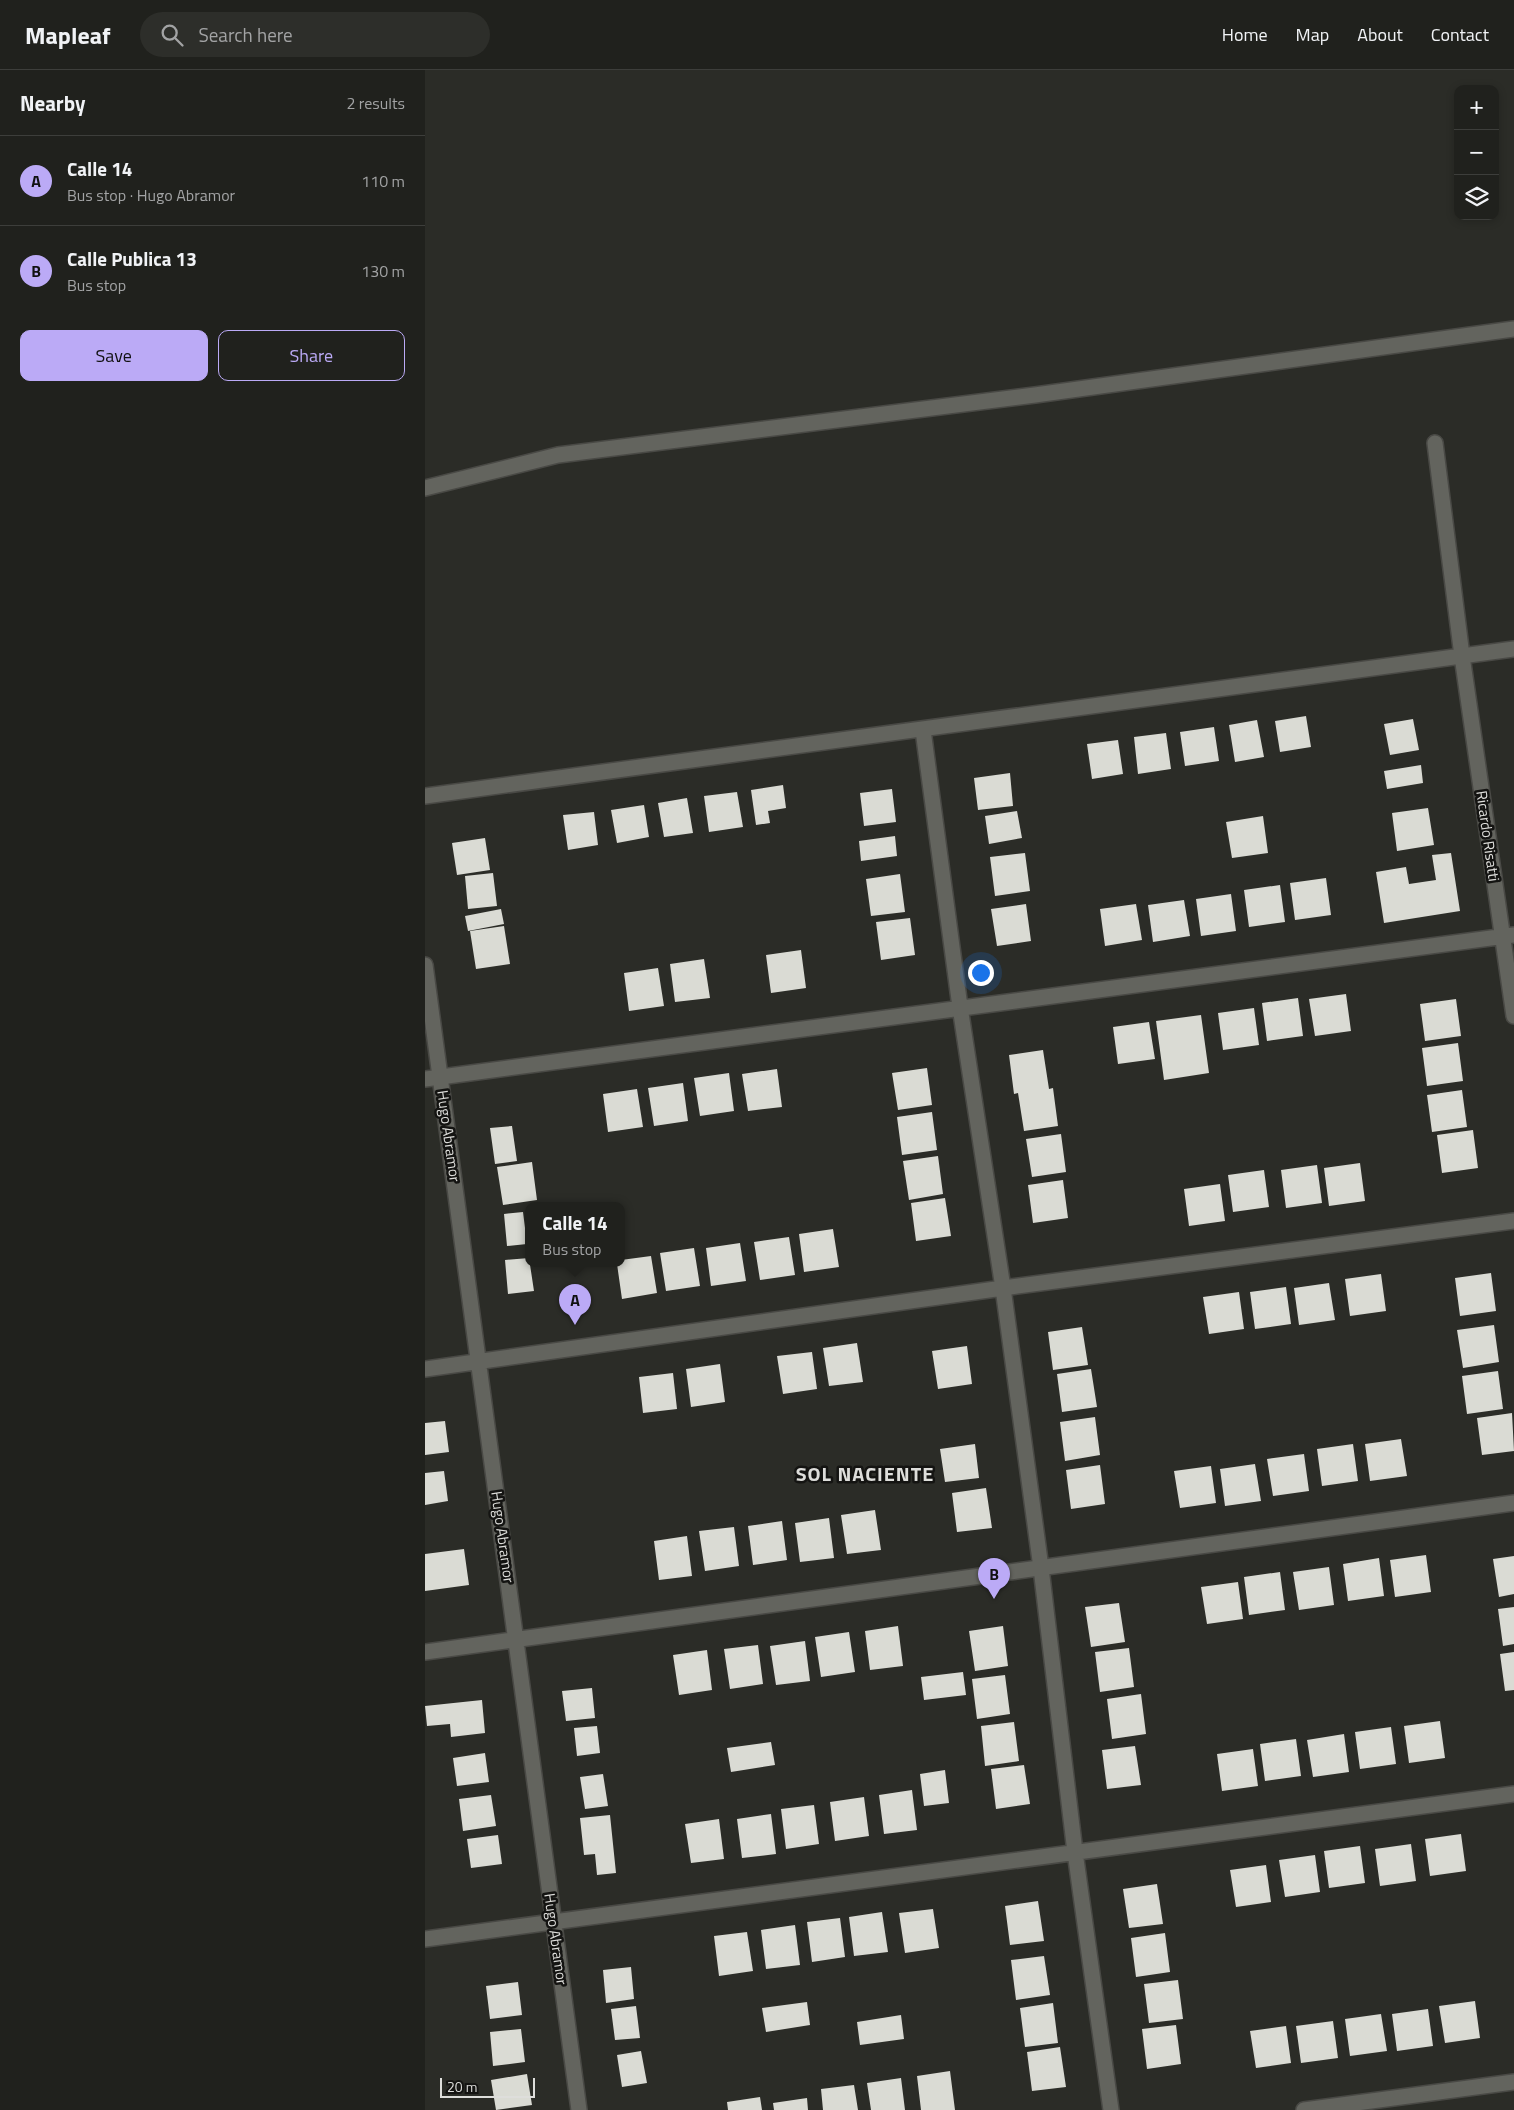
<!DOCTYPE html>
<meta charset="utf-8">
<style>
body{margin:0;font-family:"Titillium Web",sans-serif;background:#2d2e2a;color:#f1f3f6}
.controls{position:absolute;right:15px;top:15px;display:grid;overflow:hidden;border-radius:10px;box-shadow:0 2px 8px #0003}
.controls button{width:45px;height:45px;display:grid;place-items:center;padding:0;border:0;border-bottom:1px solid #3d3e3b;background:#20211d;color:#f1f3f6;font:25px sans-serif}
.scale{position:absolute;left:15px;bottom:12px;width:95px;box-sizing:border-box;padding-left:5px;border:2px solid #dededb;border-top:0;font-size:14px;line-height:18px;white-space:nowrap;color:#dededb;-webkit-text-stroke:4px #141412;paint-order:stroke}
.you{position:absolute;left:555px;top:902px;width:18px;height:18px;margin:-12px;border:4px solid #fff;border-radius:50%;background:#1a73e8;box-shadow:0 0 0 8px #1a73e833}
.badge{display:grid;place-items:center;width:32px;height:32px;border-radius:50%;background:#bbaaf6;color:#111;font-size:16px;font-weight:700}
.pin{position:absolute;translate:-50% -41px;filter:drop-shadow(0 1px 2px #0008)}
.pin::after{content:'';position:absolute;top:26px;width:18px;height:15px;background:inherit;clip-path:polygon(0 0,100% 0,50% 100%)}
.popup{position:absolute;left:100px;top:1132px;width:100px;height:65px;box-sizing:border-box;display:grid;place-content:center;border-radius:10px;background:#20211d;filter:drop-shadow(0 1px 4px #0005);font-size:16px;white-space:nowrap;color:#a2a3a4}
.popup b{font-size:19px;color:#f1f3f6}
.popup::after{content:'';position:absolute;left:50%;top:100%;margin-left:-10px;border:10px solid transparent;border-top-color:#20211d}
.list{margin:0;padding:0;list-style:none}
h2{display:flex;justify-content:space-between;align-items:center;height:65px;margin:0;padding:0 20px;font-size:21px}
h2 small{font-size:16px;font-weight:400;color:#a2a3a4}
.list li{display:grid;grid-template-columns:32px 1fr auto;gap:15px;align-items:center;box-sizing:border-box;height:90px;padding:0 20px;border-top:1px solid #3d3e3b}
.list b{display:block;font-size:19px;white-space:nowrap}
.list p{margin:0;font-size:16px;white-space:nowrap;color:#a2a3a4}
.list em{font-size:16px;font-style:normal;color:#a2a3a4}
.actions{display:flex;gap:10px;padding:15px 20px}
.actions a{flex:1;padding:11px 0;border:1px solid #bbaaf6;border-radius:10px;text-align:center;font-size:18px;color:#bbaaf6}
.actions .main{background:#bbaaf6;color:#111}
.icon{flex:none;width:28px;height:28px;fill:none;stroke:currentColor;stroke-width:2;stroke-linecap:round;stroke-linejoin:round}
.map{position:relative;flex:none;width:1089px;height:2040px;overflow:hidden}
header{display:flex;align-items:center;gap:30px;box-sizing:border-box;height:70px;padding:0 25px;background:#20211d;border-bottom:1px solid #3d3e3b}
header strong{font-size:24px}
nav{display:flex;gap:28px;margin-inline-start:auto;font-size:18px}
.search{width:350px;height:45px;background:#2d2e2a;display:flex;align-items:center;gap:12px;box-sizing:border-box;padding:0 18px;border-radius:28px;color:#a2a3a4;font-size:19px}
main{display:flex}
aside{flex:1;background:#20211d}
.map>svg:first-child{display:block}
.building{fill:#dadbd4}
.lines{fill:none;stroke-linecap:round;stroke-linejoin:round}
.street-casing{stroke:#494945;stroke-width:18}
.street{stroke:#63645e;stroke-width:15}
.labels{text-anchor:middle;dominant-baseline:central;stroke-width:5;stroke-linejoin:round;paint-order:stroke}
.street-label{font-size:15px;fill:#dededb;stroke:#141412}
.district-label{font-size:20px;font-weight:bold;letter-spacing:1px;fill:#dededb;stroke:#141412}
</style>
<header>
<strong>Mapleaf</strong>
<div class="search"><svg class="icon" aria-label="search" viewBox="0 0 24 24"><circle cx="10" cy="10" r="6"/><path d="M15 15l6 6"/></svg>Search here</div>
<nav><a>Home</a><a>Map</a><a>About</a><a>Contact</a></nav>
</header>
<main>
<aside>
<h2>Nearby<small>2 results</small></h2>
<ul class="list">
<li><span class="badge">A</span><div><b>Calle 14</b><p>Bus stop · Hugo Abramor</p></div><em>110 m</em></li>
<li><span class="badge">B</span><div><b>Calle Publica 13</b><p>Bus stop</p></div><em>130 m</em></li>
</ul>
<div class="actions"><a class="main">Save</a><a>Share</a></div>
</aside>
<div class="map">
<svg width="1089" height="2040" viewBox="0 0 1089 2040">
<rect width="100%" height="100%" fill="#2b2c27"/>
<path class="building" d="M881 646 886 677 855 682 850 651Z
M988 649 994 680 965 685 959 654Z
M832 650 839 687 810 692 804 655Z
M789 657 794 691 760 696 755 662Z
M741 663 746 699 713 704 709 667Z
M693 670 698 704 667 709 662 674Z
M996 695 998 713 962 719 959 701Z
M585 703 588 736 553 740 549 708Z
M358 715 361 738 343 741 345 753 331 755 326 720Z
M467 719 471 752 439 756 435 723Z
M312 722 318 757 284 762 279 726Z
M262 728 268 763 239 767 233 733Z
M219 735 224 767 192 773 186 740Z
M1003 738 1009 775 972 781 967 743Z
M592 741 597 768 564 774 560 746Z
M169 742 173 775 143 780 138 745Z
M838 746 843 783 807 788 801 752Z
M470 766 472 786 436 791 434 771Z
M60 768 65 800 32 805 27 773Z
M600 783 605 821 570 826 565 787Z
M1026 783 1035 841 959 853 951 802 981 797 984 814 1011 810 1007 785Z
M68 803 72 836 43 839 40 806Z
M475 804 480 842 446 846 441 809Z
M901 808 906 845 870 850 865 813Z
M855 815 860 852 824 857 819 820Z
M806 824 811 861 776 866 771 829Z
M759 830 765 866 728 872 723 835Z
M601 834 606 871 572 876 566 839Z
M711 834 717 870 680 876 675 839Z
M76 839 79 854 43 861 40 846Z
M485 848 490 885 456 890 451 852Z
M79 856 85 894 51 899 45 861Z
M376 880 381 918 346 923 341 885Z
M279 889 285 928 250 932 245 894Z
M233 898 239 936 204 941 199 903Z
M921 924 926 961 890 966 884 929Z
M873 928 878 966 842 971 837 933Z
M1031 929 1036 966 1000 971 995 934Z
M829 938 834 975 798 980 793 943Z
M776 945 784 1003 739 1010 731 951Z
M724 952 730 989 693 994 688 957Z
M1033 973 1038 1011 1002 1016 997 978Z
M618 980 624 1019 628 1018 633 1056 599 1061 593 1023 589 1024 584 985Z
M502 998 507 1035 473 1040 467 1003Z
M352 999 357 1037 323 1041 317 1004Z
M304 1003 309 1041 275 1046 269 1008Z
M258 1013 263 1051 229 1056 223 1018Z
M212 1019 218 1057 183 1062 178 1024Z
M1037 1020 1042 1057 1007 1062 1002 1025Z
M507 1042 512 1080 477 1085 472 1047Z
M87 1056 92 1091 70 1094 65 1058Z
M1048 1060 1053 1098 1017 1103 1012 1065Z
M636 1064 641 1102 607 1107 601 1069Z
M513 1086 518 1124 484 1130 478 1091Z
M107 1092 112 1130 78 1135 72 1097Z
M935 1093 940 1131 904 1136 899 1098Z
M892 1095 897 1133 861 1138 856 1100Z
M839 1100 844 1137 808 1142 803 1105Z
M638 1110 643 1148 608 1153 603 1115Z
M795 1114 800 1151 764 1156 759 1119Z
M520 1128 526 1166 491 1171 486 1133Z
M98 1142 102 1174 82 1176 79 1144Z
M408 1159 414 1197 379 1202 374 1164Z
M364 1167 370 1205 335 1210 329 1172Z
M315 1173 321 1211 286 1216 281 1178Z
M269 1178 275 1216 241 1221 235 1183Z
M226 1186 232 1223 197 1229 192 1194H196V1190Z
M104 1188 109 1221 83 1224 80 1190Z
M1066 1203 1071 1241 1035 1246 1030 1208Z
M956 1204 961 1241 925 1246 920 1209Z
M904 1213 910 1250 874 1255 869 1218Z
M861 1217 866 1254 830 1259 825 1222Z
M814 1222 819 1259 784 1264 778 1227Z
M1069 1255 1074 1292 1038 1298 1032 1260Z
M657 1257 663 1295 628 1300 623 1262Z
M432 1273 438 1312 404 1316 398 1278Z
M542 1276 547 1314 513 1319 507 1281Z
M387 1282 392 1319 358 1324 352 1286Z
M295 1294 300 1332 266 1337 261 1299Z
M666 1299 672 1337 637 1342 632 1304Z
M1073 1301 1078 1339 1042 1344 1037 1306Z
M248 1303 252 1339 218 1343 214 1307Z
M1087 1343 1089 1381 1057 1385 1052 1348Z
M670 1347 675 1385 640 1391 635 1352Z
M20 1351 24 1382 0 1385V1353Z
M976 1369 982 1406 945 1411 940 1374Z
M550 1374 554 1408 520 1412 515 1379Z
M928 1374 933 1411 897 1416 892 1379Z
M879 1384 884 1421 848 1426 842 1389Z
M830 1394 836 1431 800 1436 795 1399Z
M675 1395 680 1434 646 1439 641 1400Z
M786 1396 791 1433 755 1438 749 1401Z
M19 1401 23 1431 0 1435V1403Z
M561 1418 567 1458 532 1462 527 1423Z
M450 1440 456 1480 422 1484 416 1445Z
M404 1448 409 1488 375 1492 370 1453Z
M357 1451 362 1490 328 1495 323 1456Z
M309 1457 314 1496 280 1501 274 1461Z
M262 1466 267 1506 234 1510 229 1471Z
M39 1479 44 1515 0 1521V1484Z
M1001 1485 1006 1522 970 1527 965 1490Z
M1089 1486V1524L1074 1527 1068 1489Z
M954 1488 959 1526 923 1531 918 1494Z
M904 1497 909 1535 874 1540 868 1502Z
M855 1502 860 1540 824 1545 819 1507Z
M813 1512 818 1549 782 1554 776 1517Z
M694 1533 700 1572 666 1577 660 1537Z
M1089 1537V1574L1078 1576 1073 1539Z
M473 1556 478 1596 445 1600 440 1561Z
M578 1556 583 1596 550 1601 544 1561Z
M424 1562 430 1602 396 1607 390 1567Z
M380 1571 385 1611 351 1615 345 1576Z
M333 1575 338 1614 305 1619 299 1579Z
M704 1578 709 1617 675 1622 670 1582Z
M282 1580 287 1620 254 1625 248 1585Z
M1089 1582V1620L1080 1621 1075 1584Z
M538 1602 541 1625 499 1630 496 1607Z
M580 1605 585 1644 552 1649 547 1609Z
M167 1618 170 1648 141 1651 137 1621Z
M716 1624 721 1664 687 1669 682 1629Z
M57 1630 60 1663 26 1667 25 1654 2 1656 0 1636Z
M1015 1651 1020 1688 984 1693 979 1656Z
M589 1652 594 1691 560 1696 556 1656Z
M172 1656 175 1683 152 1686 149 1658Z
M966 1657 971 1694 935 1699 930 1662Z
M919 1664 924 1702 888 1707 882 1670Z
M871 1669 876 1706 840 1711 835 1674Z
M346 1672 350 1695 306 1702 302 1678Z
M710 1676 716 1715 682 1719 677 1680Z
M828 1679 833 1716 797 1721 792 1684Z
M60 1683 64 1712 32 1716 28 1688Z
M599 1695 605 1734 571 1739 566 1699Z
M520 1700 524 1733 499 1736 495 1704Z
M178 1704 183 1736 160 1739 155 1707Z
M487 1720 492 1760 459 1764 454 1725Z
M66 1725 71 1756 38 1761 34 1729Z
M439 1727 444 1766 410 1771 405 1732Z
M389 1735 394 1774 361 1779 356 1739Z
M346 1744 351 1784 317 1788 312 1749Z
M185 1745 191 1803 172 1805 170 1784 159 1785 155 1748Z
M294 1749 299 1789 266 1793 260 1754Z
M1036 1764 1041 1801 1005 1806 1000 1769Z
M73 1765 77 1794 46 1798 42 1769Z
M986 1774 991 1811 955 1816 950 1779Z
M935 1776 940 1813 904 1818 899 1781Z
M890 1785 895 1822 860 1827 854 1790Z
M841 1795 846 1832 811 1837 805 1800Z
M732 1814 738 1854 704 1858 698 1819Z
M613 1831 619 1871 585 1875 580 1836Z
M508 1839 514 1878 480 1883 474 1843Z
M457 1842 463 1882 429 1886 424 1847Z
M415 1848 420 1887 387 1892 382 1852Z
M370 1855 375 1895 341 1899 336 1860Z
M322 1862 328 1901 294 1906 289 1866Z
M740 1863 745 1902 711 1907 706 1868Z
M619 1886 625 1925 591 1930 586 1890Z
M206 1897 209 1929 181 1933 178 1900Z
M753 1910 758 1949 724 1953 719 1914Z
M93 1912 97 1945 65 1949 61 1916Z
M1050 1931 1055 1968 1020 1973 1014 1936Z
M382 1932 385 1955 341 1962 337 1938Z
M628 1933 633 1973 600 1977 595 1938Z
M211 1936 215 1968 190 1970 186 1939Z
M1003 1939 1008 1976 972 1981 967 1944Z
M956 1944 962 1981 925 1986 920 1949Z
M476 1945 479 1969 435 1975 432 1952Z
M908 1951 913 1988 876 1993 871 1956Z
M751 1955 756 1994 722 1999 717 1959Z
M861 1956 866 1993 831 1998 825 1961Z
M96 1959 100 1992 68 1996 65 1962Z
M635 1977 641 2017 607 2021 602 1982Z
M216 1981 222 2013 197 2017 192 1985Z
M525 2001 530 2040H496L492 2006Z
M102 2004 107 2035 71 2040 66 2010Z
M476 2008 480 2040H446L442 2013Z
M429 2015 433 2040H398L396 2019Z
M335 2027 337 2040H303L302 2032Z
M382 2028 383 2040H349L348 2033Z"/>
<g class="lines">
<defs>
<path id="street" d="M1010 373 1037 586 1089 946
M0 418 133 385 610 325 1089 259
M498 660 535 937 578 1218 616 1498 650 1782 686 2040
M0 726 1089 579
M0 895 154 2040
M0 1009 1089 865
M0 1299 578 1218 1089 1151
M0 1582 1089 1433
M0 1869 1089 1724
M879 2040 1089 2012"/>
</defs>
<use href="#street" class="street-casing"/>
<use href="#street" class="street"/>
</g>
<g class="labels">
<g class="street-label">
<text transform="translate(1063 766) rotate(82)">Ricardo Risatti</text>
<text transform="translate(24 1066) rotate(82)">Hugo Abramor</text>
<text transform="translate(78 1467) rotate(82)">Hugo Abramor</text>
<text transform="translate(131 1869) rotate(82)">Hugo Abramor</text>
</g>
<g class="district-label">
<text x="440" y="1403">SOL NACIENTE</text>
</g>
</g>
</svg>
<div class="controls">
<button>+</button>
<button>−</button>
<button><svg class="icon" aria-label="layers" viewBox="0 0 24 24"><path d="M12 4l9 5-9 5-9-5zM3 14l9 5 9-5"/></svg></button>
</div>
<div class="scale">20 m</div>
<div class="you"></div>
<div class="pin badge" style="left:150px;top:1255px">A</div>
<div class="popup"><b>Calle 14</b>Bus stop</div>
<div class="pin badge" style="left:569px;top:1529px">B</div>
</div>
</main>
